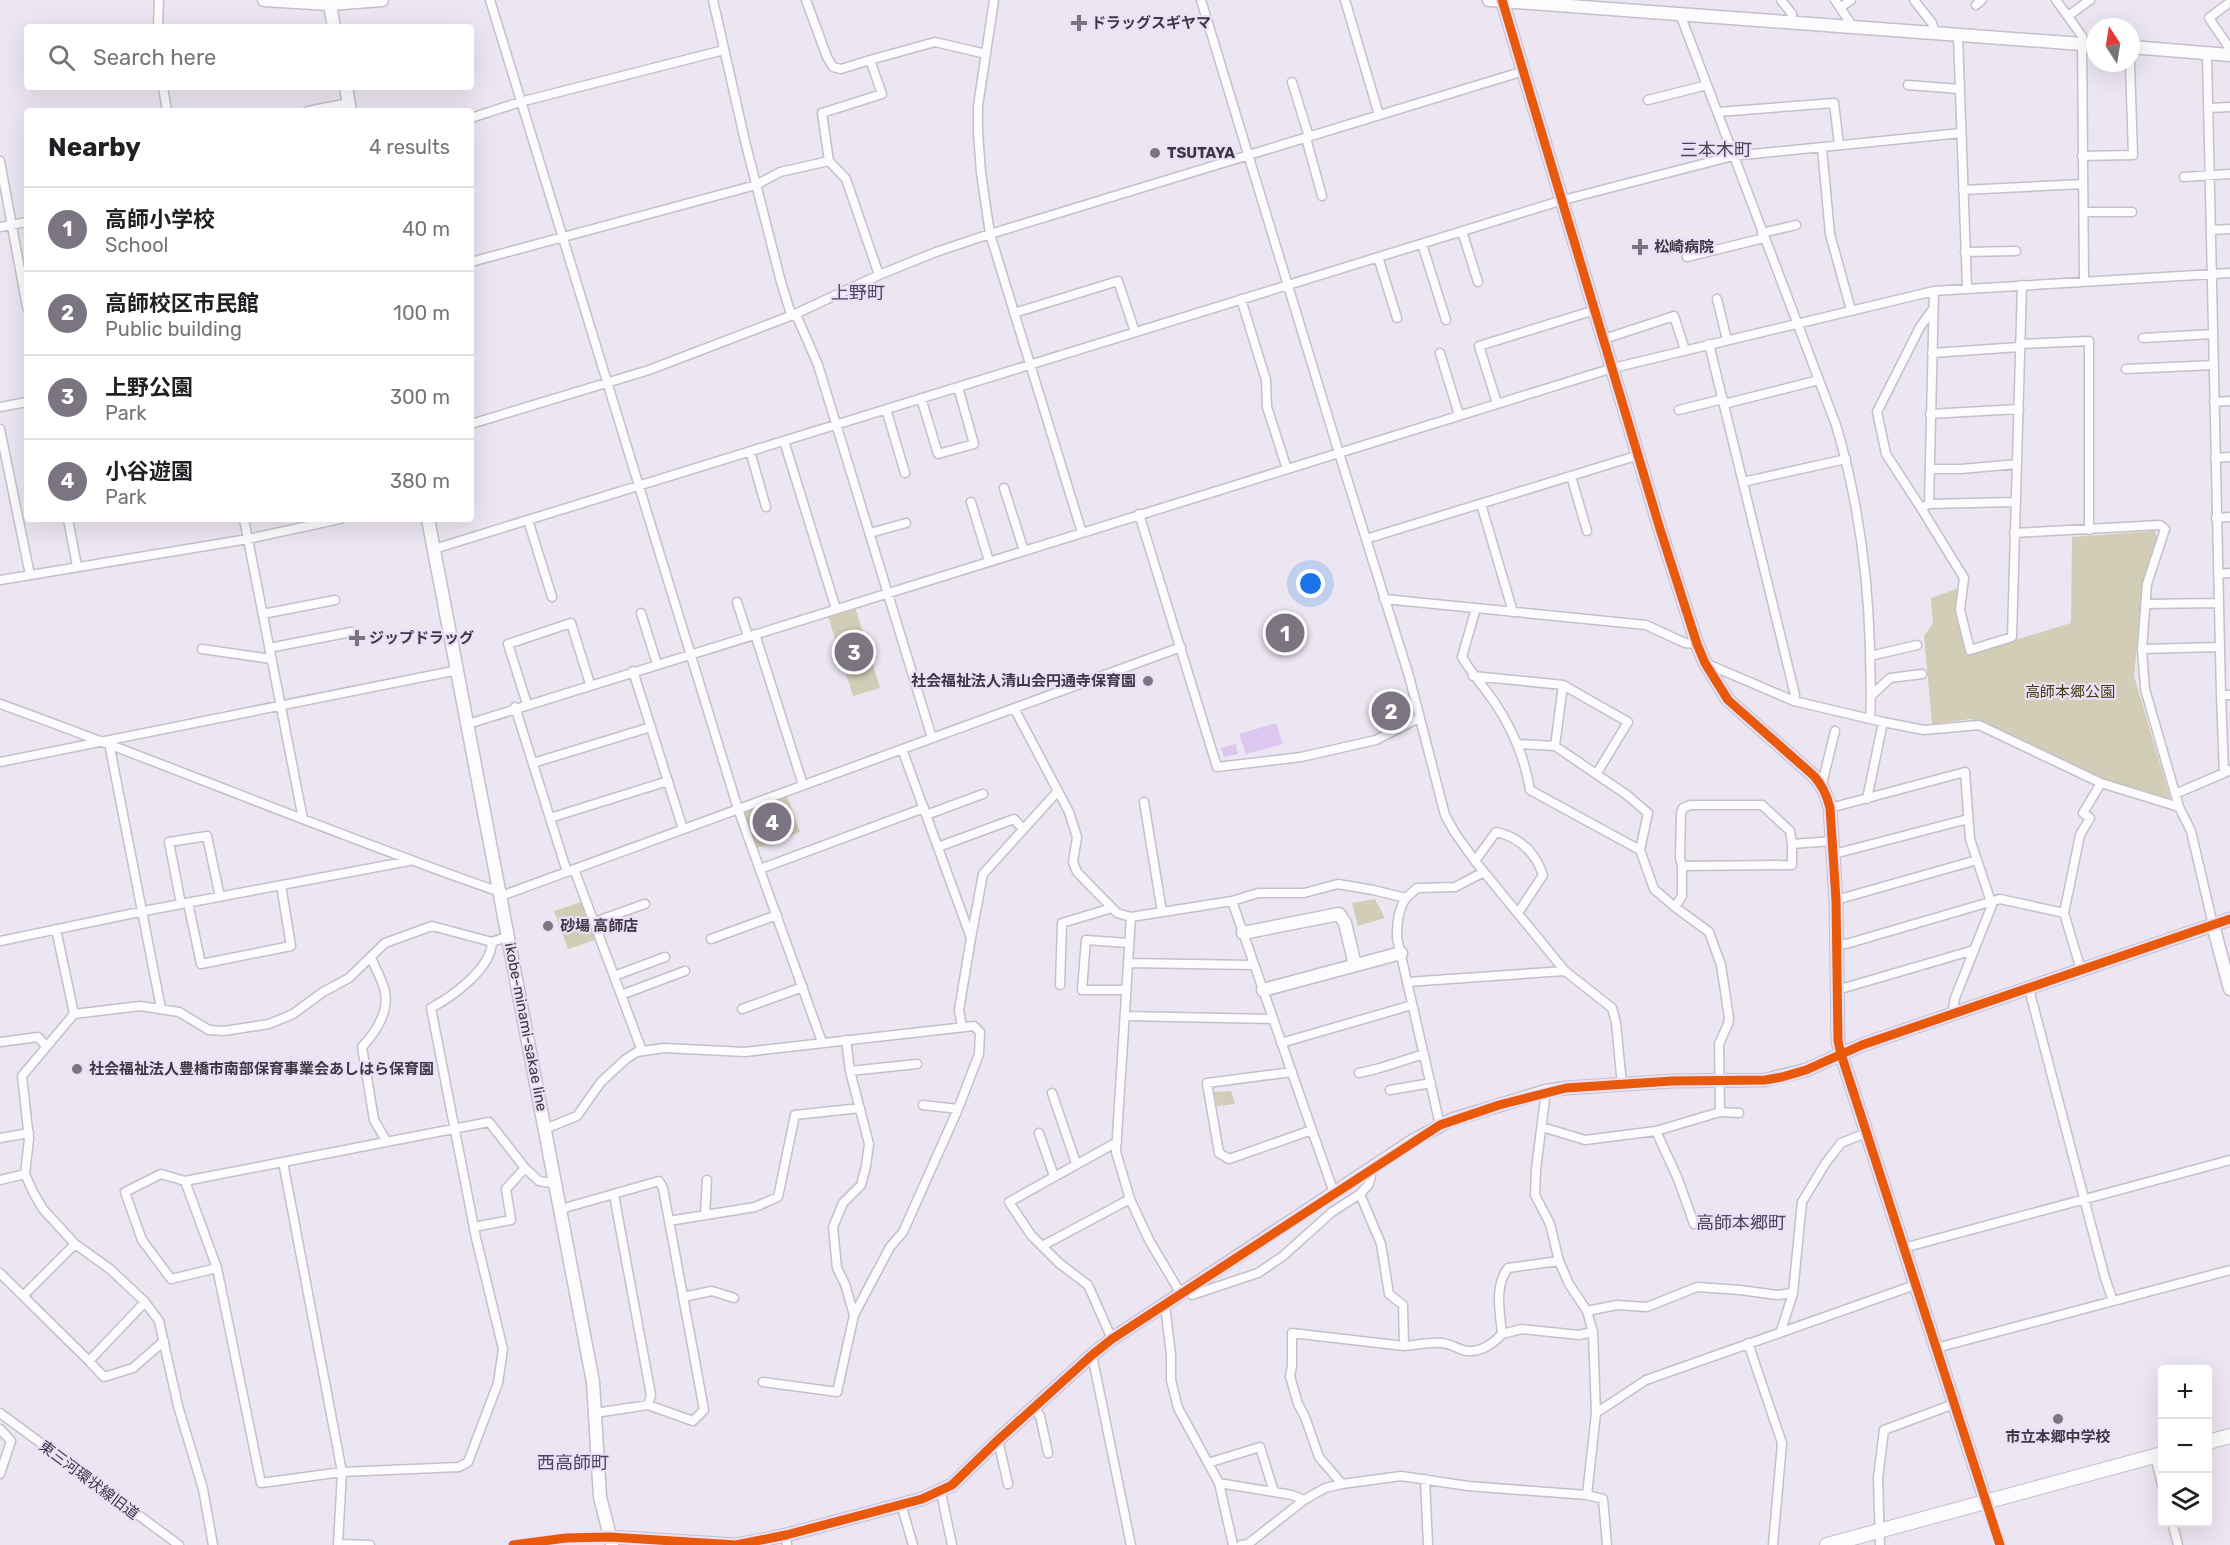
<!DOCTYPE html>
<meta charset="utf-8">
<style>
body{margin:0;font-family:Rubik,"Noto Sans JP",sans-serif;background:#f6f6f6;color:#202124}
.controls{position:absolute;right:18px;bottom:18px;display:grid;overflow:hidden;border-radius:6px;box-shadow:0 6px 24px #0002}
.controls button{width:54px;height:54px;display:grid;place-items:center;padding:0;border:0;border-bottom:2px solid #e0e0e0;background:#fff;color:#202124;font:30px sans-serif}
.compass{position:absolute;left:2086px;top:18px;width:54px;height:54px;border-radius:50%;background:#fff;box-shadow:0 6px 24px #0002;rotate:348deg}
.you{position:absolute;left:1311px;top:584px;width:21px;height:21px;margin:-15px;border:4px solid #fff;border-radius:50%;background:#1a73e8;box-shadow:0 0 0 9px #1a73e833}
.badge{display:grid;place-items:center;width:39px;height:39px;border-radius:50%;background:#7a7580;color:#fff;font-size:20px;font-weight:700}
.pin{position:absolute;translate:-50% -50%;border:3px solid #fff;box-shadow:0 2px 6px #0006}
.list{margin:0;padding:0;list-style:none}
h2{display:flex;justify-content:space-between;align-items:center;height:78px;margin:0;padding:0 24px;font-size:26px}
h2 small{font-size:20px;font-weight:400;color:#757577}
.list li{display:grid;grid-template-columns:39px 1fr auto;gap:18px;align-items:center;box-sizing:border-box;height:84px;padding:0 24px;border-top:2px solid #e0e0e0}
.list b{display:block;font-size:22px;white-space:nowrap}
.list p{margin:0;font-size:20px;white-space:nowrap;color:#757577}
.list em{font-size:20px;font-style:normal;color:#757577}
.icon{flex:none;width:33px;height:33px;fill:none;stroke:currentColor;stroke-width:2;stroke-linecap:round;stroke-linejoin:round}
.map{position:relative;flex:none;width:2230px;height:1545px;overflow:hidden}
.search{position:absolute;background:#fff;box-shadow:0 6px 24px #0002;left:24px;top:24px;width:450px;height:66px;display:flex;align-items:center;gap:15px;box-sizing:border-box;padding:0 21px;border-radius:6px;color:#757577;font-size:22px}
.panel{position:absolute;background:#fff;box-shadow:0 6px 24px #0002;left:24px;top:108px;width:450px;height:414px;border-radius:6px}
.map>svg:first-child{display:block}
.green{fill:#d1cdb6}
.water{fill:#dcc7f0}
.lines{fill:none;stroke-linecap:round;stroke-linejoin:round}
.street-casing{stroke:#c4bfc9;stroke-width:11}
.secondary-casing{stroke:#c4bfc9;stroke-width:15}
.primary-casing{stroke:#c4bfc9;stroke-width:16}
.street{stroke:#fcfbfd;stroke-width:8}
.secondary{stroke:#fcfbfd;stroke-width:12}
.primary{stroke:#fcfbfd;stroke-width:14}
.cycleway-casing{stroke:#ece0f8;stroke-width:13}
.cycleway{stroke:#e8590c;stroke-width:9}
.poi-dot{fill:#7a7580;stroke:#ece0f8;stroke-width:2}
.labels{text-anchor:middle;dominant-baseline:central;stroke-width:4.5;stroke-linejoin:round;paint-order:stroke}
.poi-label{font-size:15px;font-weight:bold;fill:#3d3842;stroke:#ece0f8;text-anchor:start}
.park-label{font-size:15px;fill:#413d0f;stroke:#ece0f8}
.street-label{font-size:15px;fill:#3d3842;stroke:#ece0f8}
.quarter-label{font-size:18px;fill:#4f4559;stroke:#ece0f8}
</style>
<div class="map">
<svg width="2230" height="1545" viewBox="0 0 2230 1545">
<rect width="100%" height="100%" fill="#ece6f2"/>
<path class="green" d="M2155 531 2157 537 2143 582 2134 676 2170 797 2168 799 2103 780 1971 719 1932 724 1924 636 1933 623 1931 598 1959 588 1956 609 1966 655 2071 623 2072 537Z
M855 607 880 688 853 696 828 616Z
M787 796 800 832 757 848 744 813 745 811Z
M1375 899 1385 918 1358 926 1352 903Z
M581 902 595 940 568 949 554 911Z
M1231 1091 1235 1104 1217 1106 1214 1092Z"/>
<path class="water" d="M1276 723 1283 744 1246 754 1239 734Z
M1236 744 1238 754 1224 757 1221 748Z"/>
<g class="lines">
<defs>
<path id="street" d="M490 0 738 809 822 1042
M713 0 745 141 781 282 790 311 798 319 818 365 932 738
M806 0 827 57 833 67 841 69 870 60
M994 0 978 106V132L981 173 990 234 1082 533
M1201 0 1339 453 1613 368 1934 291 2230 273
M1345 0 1379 115
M1781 0 1792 14V22
M1835 0 1853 27
M1914 0 1932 23 1935 33
M2056 0 2082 36 2084 280
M2230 2 2209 18 2230 49
M1976 5 1982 0
M1841 7 1851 0
M1680 14 1836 425C1858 499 1868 572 1870 649 1870 672 1872 695 1870 718
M2068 16 2090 0
M158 27 159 0
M1958 35 1967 287
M2207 54 2221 695 2224 773 2230 770
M1292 82 1309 137
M1908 85 1959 89
M163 87 167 111
M1648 100 1707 85
M2208 108 2230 107
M308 111 349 103
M1718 112 1834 103 1839 145
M471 118 520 102 724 50
M1306 138 1322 196
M1822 148 1830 234 1851 310
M2082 156 2133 155 2130 63
M0 161 27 307
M829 161 846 179 879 275
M2184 177 2230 174
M1963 190 2083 184
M2084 212H2132
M0 227 27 222
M2211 230 2230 229
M1462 231 1478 282
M1762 233 1796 225
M1422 244 1446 320
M1965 252 2016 251
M1378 257 1397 318
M1687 257 1764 238
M471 262 756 185 780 172 829 161 822 113 882 94 870 60 935 42 986 54
M1934 291 1929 504 1921 508 1964 578 1960 610 1970 650 2012 637 2022 285
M1241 299 1266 380 1267 407 1287 469
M1717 299 1727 340
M1014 313 1118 281 1135 332
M2143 338 2213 334
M1604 339 1674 316 1685 350
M1709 344 1795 695 1794 701
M2020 344 2089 341V530
M1440 353 1459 415
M1932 353 2020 347
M2126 369 2214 365
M921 398 938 454 974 444 958 387
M2214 402 2230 401
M1497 403 1479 346 1595 310
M1724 404 1819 380
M0 407 27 402
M886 409 905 473
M1679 410 1723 399
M1930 414 2019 409
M471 424 649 370 793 315 879 275 936 252 990 234 1524 71
M0 429 30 575
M784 441 836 609
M750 451 766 507
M2215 458 2230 457
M1930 469H1961L2017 464
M1571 476 1587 531
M1743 482 1846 459
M1004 488 1024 551
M971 502 989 561
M1481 504 1513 612
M1929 504 2015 502
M1921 508 1886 454 1877 412 1920 327 1933 309
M1139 514 1217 767 1301 757 1376 740 1419 718
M2216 518 2230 517
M68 519 77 566
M244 519 303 819
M528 520 552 597
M870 533 906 523
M2014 533 2160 525 2165 529 2147 584 2142 649 2145 689 2179 807
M1366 539 1639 455
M434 549 1563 200 1733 156 1961 133
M2218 574 2230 573
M0 580 248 539 340 519
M1384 599 1646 625 1685 643 1697 644
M737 602 748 636
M2145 604 2218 603
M1476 608 1462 657C1472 674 1484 687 1495 703 1513 730 1525 759 1530 790L1640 850 1654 889 1675 907 1709 932 1721 965 1729 1018 1728 1024 1719 1044 1720 1112 1656 1131 1585 1140 1542 1127
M641 613 657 664
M263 614 335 600
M755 634 803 785
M269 648 351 632
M202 649 271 659
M2142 649 2219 647
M1870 656 1917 645
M1705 663 1794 701 1883 722 1924 730 1979 725 2101 783 2179 807 2191 831 2213 925
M633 671 683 829
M1473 676 1563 685 1628 722 1597 773
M2221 695H2230
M1871 696 1890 678 1922 674
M0 704C168 764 332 834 500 892
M527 704 508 644 571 623 590 684
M515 707 567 872
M1014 708 1069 812 1077 837 1073 862 1077 872 1117 913 1131 917 1232 901 1334 1193
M468 724 1339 453 1409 676 1445 815 1455 833 1475 861 1565 971 1612 1008 1616 1023 1622 1085
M109 743 161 1008
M1518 744 1555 746 1627 795 1648 813 1640 850
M1555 746 1563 685
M902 749 971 938 959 1010 962 1027
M0 762 458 670
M533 763 651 727
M1822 784 1835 731
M2175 794 2224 773
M1867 799 1883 722
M1144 802 1162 912
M1830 808 1965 772 1970 839 1992 905 1955 998 1952 1014
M926 815 983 794
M550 818 668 781
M1792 844 1790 831 1762 805H1690L1683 808 1681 813 1680 858 1682 866 1792 865V844L1833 841
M938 847 1014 819 1023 829
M1834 854 1968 819
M1475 861 1496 832C1519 837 1535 852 1543 875L1518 913
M574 869 642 1051
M760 869 924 808
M501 896 1181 647
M1406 898 1417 888 1455 887 1484 872
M1836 900 1977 860
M1232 901 1258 893H1304L1338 884 1373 890 1406 898C1398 910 1397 923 1397 938L1440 1125
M188 903 201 964 291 946 281 885
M181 904 169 842 207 836 220 897
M1675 907 1682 896V866
M2064 913 2080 835 2090 818 2083 813 2101 783
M1131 917 1116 1152 1130 1199 1149 1240 1181 1294
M594 922 645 904
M56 929 74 1014
M971 938 983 874 1057 792
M711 939 777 915
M0 941 144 911 409 861
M1836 944H1846L2000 899 2064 913 2081 970
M371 957C375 968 383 981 385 992 389 1013 375 1033 362 1047L374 1120 387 1142
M1128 963 1253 965
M614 976 665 957
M1407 982 1565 971
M1060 985 1062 923 1112 908
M2029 989 2105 1278 2113 1301
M1126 990H1082L1086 940 1129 943
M1837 990 1974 950
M621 995 685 971
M742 1009 803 987
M1125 1016 1273 1019
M0 1042 38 1037 46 1046
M1281 1043 1412 1005
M850 1071 917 1064
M1292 1072 1207 1083 1219 1153 1229 1159 1312 1130
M1359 1073 1380 1068 1424 1054
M1390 1090 1431 1083
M1546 1091 1536 1169 1535 1195 1550 1224 1559 1261 1569 1284 1587 1311 1593 1332 1596 1413 1587 1495 1603 1499 1607 1545
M1052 1093 1076 1163
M923 1105 958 1109
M1720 1112 1739 1113
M545 1129 577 1116 601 1082 626 1059 637 1052 664 1048 745 1052 974 1026 980 1032 979 1054 958 1109 903 1232 890 1247 854 1315
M1656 1131 1678 1179 1694 1224
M1039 1133 1054 1176
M0 1138 29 1133
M25 1174 33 1192 43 1209 75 1244 110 1269 145 1302 159 1321 178 1406 203 1489 213 1545
M0 1180 25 1174 29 1139 22 1076 74 1014 140 1006 179 1012 209 1030 224 1031 269 1024 293 1014 323 992 349 978 385 943 432 926 492 942 509 936
M185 1181 283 1162
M614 1195 651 1395 648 1405
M561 1209 659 1181 663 1188 704 1410 693 1421 648 1405 595 1413
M705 1215 707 1180
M669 1221 755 1207 778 1197 795 1115 860 1108
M474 1227 511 1220 506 1189 525 1168
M1042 1246 1130 1199
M1903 1248 2230 1160
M217 1268 171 1279 142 1240 125 1192 161 1174 185 1181 217 1268 261 1483 342 1472 459 1467 468 1462 498 1383 503 1349 476 1238 431 1008C453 996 491 969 492 942
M0 1273 89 1361 104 1377 133 1368 164 1341
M1186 1291 1192 1295 1258 1273 1283 1256 1332 1212 1360 1194 1369 1184 1371 1176 1368 1171
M23 1296 75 1244
M683 1297 712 1291 734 1298
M1165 1305 1171 1355V1380L1178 1408 1219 1483 1233 1545
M1587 1311 1617 1305 1647 1307 1697 1287 1740 1290 1777 1295 1793 1293
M1781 1331 1793 1293 1802 1202 1825 1164 1841 1143 1866 1133
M1502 1334 1522 1329 1579 1335 1593 1332
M1112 1339 1088 1285 1059 1263 1031 1235 1009 1202 1117 1142
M1748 1343 1782 1443 1773 1545
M1404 1346C1416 1345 1430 1342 1442 1343 1450 1344 1453 1346 1460 1349 1476 1356 1492 1345 1502 1334 1500 1312 1494 1286 1508 1268L1559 1261
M1936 1348 2230 1270
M1092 1355 1131 1545
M89 1361 145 1302
M763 1382 837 1392 854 1315 845 1284 837 1268 833 1227 843 1203 861 1185 866 1166 869 1144 850 1071 846 1040
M1034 1408 1040 1416 1048 1453
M0 1413 179 1545
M1596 1413 1646 1380 1915 1285
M0 1429 11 1441 0 1474
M998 1440 1008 1484
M2155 1456 2162 1485
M1208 1463 1260 1447 1274 1492
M1425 1479 1428 1545
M1219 1483 1292 1495 1304 1500
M1342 1484 1319 1457 1305 1417 1298 1404 1290 1376 1292 1366V1333L1404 1346 1403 1305 1389 1294 1381 1244 1360 1194
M941 1492 952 1545
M1986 1502 2000 1545
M901 1504 913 1545
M2172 1522 2178 1545
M786 1535 787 1545
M370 1545 338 1544 342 1472 283 1162 489 1122 525 1168 539 1181 556 1184
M513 1545 566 1538 610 1537
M1241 1545 1248 1544 1304 1500 1325 1488 1342 1484 1401 1476 1468 1486 1587 1495
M1880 1545 1878 1478 1884 1430 1954 1404"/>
<path id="secondary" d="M264 0 329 4 382 0
M329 0 334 27
M1489 0 2095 45
M1502 0 1660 529 1697 644 1705 663 1728 700 1814 776C1823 786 1827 795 1830 808L1836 900 1838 1041 1841 1054 1986 1502
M2131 47 2230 55
M346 87 350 111
M428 519 593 1382 600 1497 612 1544
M2213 925 2230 989
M1243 933 1339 914 1345 923 1355 965
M1263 990 1401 953
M610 1537 736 1545 786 1535 922 1499 952 1485 998 1440 1092 1355 1112 1339 1414 1140 1451 1120 1546 1091 1566 1088 1672 1081 1765 1080 1806 1070 1862 1045 2230 919"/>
<path id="primary" d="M2208 1442 2230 1436
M1827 1545 2162 1454"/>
</defs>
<use href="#street" class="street-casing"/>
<use href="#secondary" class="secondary-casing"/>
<use href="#primary" class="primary-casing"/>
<use href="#street" class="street"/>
<use href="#secondary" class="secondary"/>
<use href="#primary" class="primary"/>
<defs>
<path id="cycleway" d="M1502 0 1660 529 1697 644 1705 663 1728 700 1814 776C1823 786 1827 795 1830 808L1836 900 1838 1041 1841 1054 2000 1545
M513 1545 566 1538 610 1537 736 1545 786 1535 922 1499 952 1485 998 1440 1092 1355 1112 1339 1440 1125 1499 1105 1566 1088 1672 1081 1765 1080 1782 1077 1806 1070 1862 1045 2230 919"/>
</defs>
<use href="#cycleway" class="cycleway-casing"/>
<use href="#cycleway" class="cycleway"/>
</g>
<g class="poi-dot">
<path d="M1076 14h6v6h6v6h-6v6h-6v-6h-6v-6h6z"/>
<circle cx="1155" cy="153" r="6"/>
<path d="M1637 238h6v6h6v6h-6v6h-6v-6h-6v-6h6z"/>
<path d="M354 629h6v6h6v6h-6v6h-6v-6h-6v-6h6z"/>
<circle cx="1148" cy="681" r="6"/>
<circle cx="548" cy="926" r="6"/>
<circle cx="77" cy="1069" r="6"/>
<circle cx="2058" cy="1419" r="6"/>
</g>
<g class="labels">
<g class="poi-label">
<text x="1091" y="23">ドラッグスギヤマ</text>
<text x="1167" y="153">TSUTAYA</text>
<text x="1654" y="247">松崎病院</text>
<text x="369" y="638">ジップドラッグ</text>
<text x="1136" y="681" text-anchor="end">社会福祉法人清山会円通寺保育園</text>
<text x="560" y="926">砂場 高師店</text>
<text x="89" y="1069">社会福祉法人豊橋市南部保育事業会あしはら保育園</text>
<text x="2058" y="1437" text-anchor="middle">市立本郷中学校</text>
</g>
<g class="park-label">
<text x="2070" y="692">高師本郷公園</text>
</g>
<g class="street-label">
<text transform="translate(526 1027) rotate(79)">ikobe-minami-sakae line</text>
<text transform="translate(89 1480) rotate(37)">東三河環状線旧道</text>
</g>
<g class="quarter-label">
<text x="1716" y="150">三本木町</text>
<text x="858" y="293">上野町</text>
<text x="1741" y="1223">高師本郷町</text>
<text x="573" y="1463">西高師町</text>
</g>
</g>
</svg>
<div class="controls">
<button>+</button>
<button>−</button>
<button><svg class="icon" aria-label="layers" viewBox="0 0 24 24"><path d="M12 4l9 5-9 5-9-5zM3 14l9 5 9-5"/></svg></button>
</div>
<svg class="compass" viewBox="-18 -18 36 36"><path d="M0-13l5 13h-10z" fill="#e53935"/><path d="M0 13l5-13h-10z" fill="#757577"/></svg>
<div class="you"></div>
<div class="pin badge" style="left:1285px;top:633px">1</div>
<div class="pin badge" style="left:1391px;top:711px">2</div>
<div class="pin badge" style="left:854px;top:652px">3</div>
<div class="pin badge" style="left:772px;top:822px">4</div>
<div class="search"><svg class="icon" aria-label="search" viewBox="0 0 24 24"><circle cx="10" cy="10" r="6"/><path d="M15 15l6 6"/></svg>Search here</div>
<section class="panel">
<h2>Nearby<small>4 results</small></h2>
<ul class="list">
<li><span class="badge">1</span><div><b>高師小学校</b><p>School</p></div><em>40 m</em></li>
<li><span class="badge">2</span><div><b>高師校区市民館</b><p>Public building</p></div><em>100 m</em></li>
<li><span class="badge">3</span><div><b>上野公園</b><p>Park</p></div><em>300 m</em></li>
<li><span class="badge">4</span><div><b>小谷遊園</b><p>Park</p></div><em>380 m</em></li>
</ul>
</section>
</div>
